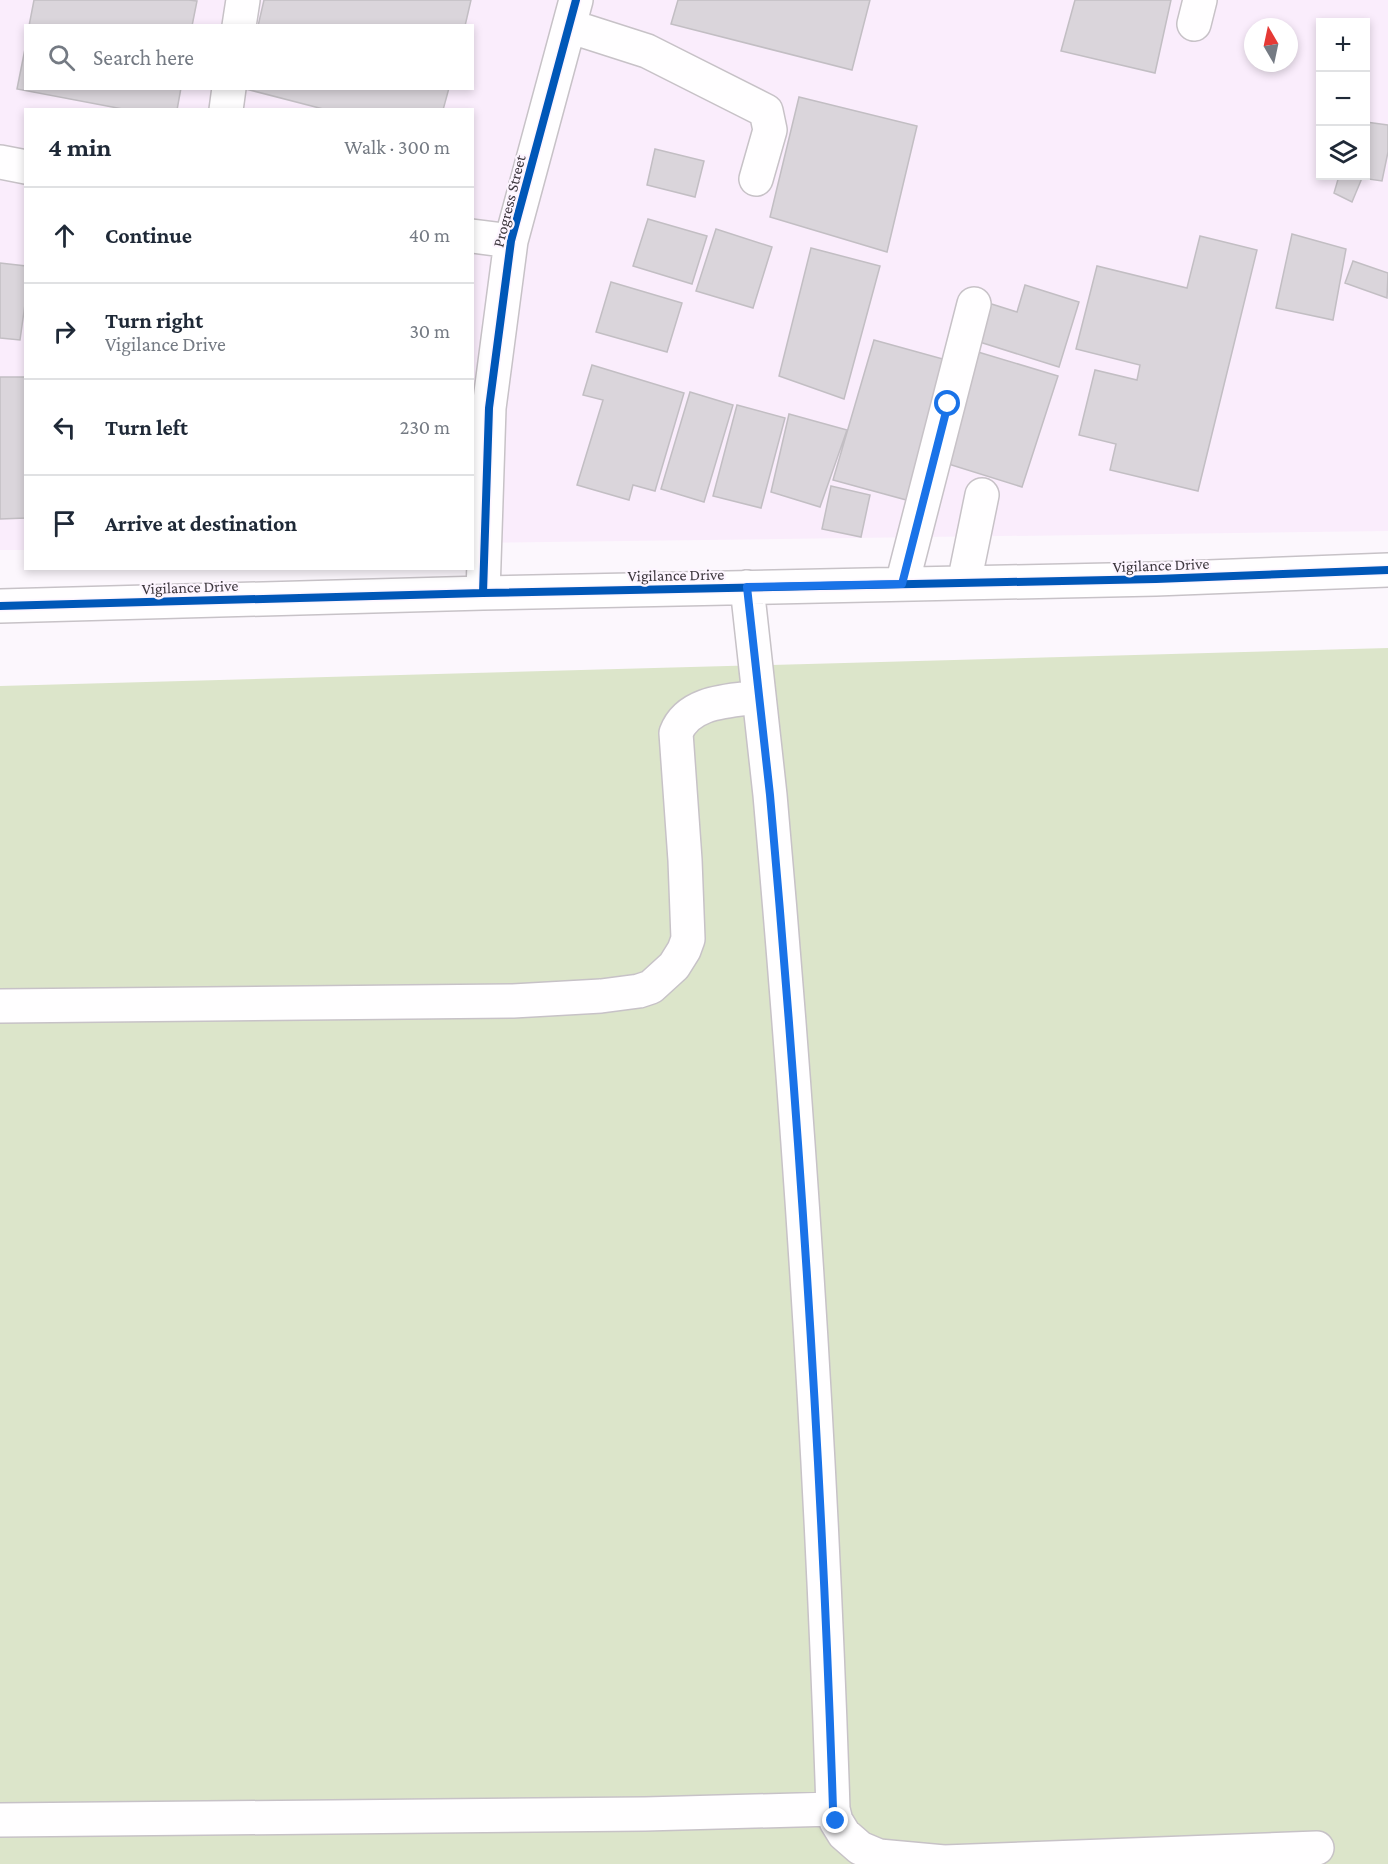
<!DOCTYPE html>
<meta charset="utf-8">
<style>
body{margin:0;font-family:"Crimson Pro",serif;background:#f2f2f3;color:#1f2937}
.controls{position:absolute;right:18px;top:18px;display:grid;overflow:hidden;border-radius:0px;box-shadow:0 3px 9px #0003}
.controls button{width:54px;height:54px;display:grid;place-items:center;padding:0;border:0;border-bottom:2px solid #e0e1e3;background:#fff;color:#1f2937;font:30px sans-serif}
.compass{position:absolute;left:1244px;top:18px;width:54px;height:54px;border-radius:50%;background:#fff;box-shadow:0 3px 9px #0003;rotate:351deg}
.stop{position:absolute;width:18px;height:18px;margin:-14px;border:4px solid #1a73e8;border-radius:50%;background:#fff}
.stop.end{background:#1a73e8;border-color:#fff;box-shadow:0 2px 6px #0008}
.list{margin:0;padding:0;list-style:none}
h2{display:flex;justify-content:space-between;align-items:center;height:78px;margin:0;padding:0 24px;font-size:26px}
h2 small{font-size:20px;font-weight:400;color:#747a83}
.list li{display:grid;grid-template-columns:39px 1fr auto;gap:18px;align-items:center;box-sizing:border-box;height:96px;padding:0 24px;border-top:2px solid #e0e1e3}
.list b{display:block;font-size:22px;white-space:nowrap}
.list p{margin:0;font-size:20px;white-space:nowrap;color:#747a83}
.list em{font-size:20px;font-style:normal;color:#747a83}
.icon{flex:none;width:33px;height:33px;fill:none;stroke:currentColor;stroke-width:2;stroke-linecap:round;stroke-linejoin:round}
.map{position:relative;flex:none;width:1388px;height:1864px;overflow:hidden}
.search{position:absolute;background:#fff;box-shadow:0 3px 9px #0003;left:24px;top:24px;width:450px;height:66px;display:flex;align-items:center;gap:15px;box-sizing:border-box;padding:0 21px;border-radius:0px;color:#747a83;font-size:22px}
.panel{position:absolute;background:#fff;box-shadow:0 3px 9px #0003;left:24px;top:108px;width:450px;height:462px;border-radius:0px}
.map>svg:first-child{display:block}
.built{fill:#faedfc;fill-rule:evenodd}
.green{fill:#dce5ca}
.building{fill:#dad5db;stroke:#c2bec3;stroke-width:1.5}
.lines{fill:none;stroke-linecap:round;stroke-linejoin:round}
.minor-casing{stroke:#c7c2c7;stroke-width:36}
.minor{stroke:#fffeff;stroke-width:33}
.cycleway-casing{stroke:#fdf5ff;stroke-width:11}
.cycleway{stroke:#0057b8;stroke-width:8}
.route{stroke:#1a73e8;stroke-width:8}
.labels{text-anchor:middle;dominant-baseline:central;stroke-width:4.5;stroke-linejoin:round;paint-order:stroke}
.street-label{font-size:16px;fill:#3e383f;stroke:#fdf5ff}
</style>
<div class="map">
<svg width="1388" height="1864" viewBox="0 0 1388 1864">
<rect width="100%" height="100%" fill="#fcf7fd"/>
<path class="built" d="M0 0H1388V531L473 543 472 110H26L25 550H0ZM1320 22H1366V176H1320ZM26 26H472V88H26ZM1253 27H1289V63H1253Z"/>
<path class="green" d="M1388 648V1864H0V686Z"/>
<path class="building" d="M34 0H189L197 1 192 26H29Z
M264 0H471L465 26H258Z
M678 0H870L852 70 671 24Z
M1075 0H1171L1155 73 1061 51Z
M26 44V88H181L177 110H128L17 89Z
M242 88H449L443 110H327Z
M799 97 917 126 887 252 770 217Z
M1366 122 1388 125V152L1382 181 1362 178 1352 202 1334 193 1339 176H1366Z
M655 149 704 161 695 197 647 185Z
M648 219 707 236 692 284 633 266Z
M716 229 772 247 753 308 696 291Z
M1292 234 1346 249 1333 320 1276 308Z
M1200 236 1257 250 1198 491 1110 470 1116 444 1079 435 1095 370 1137 380 1140 365 1076 349 1097 266 1187 288Z
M811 248 880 266 844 399 779 376Z
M1353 261 1388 273 1387 298 1345 283Z
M0 263 26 266V297L20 340 0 338Z
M611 282 682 303 667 352 596 332Z
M1025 285 1079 302 1059 367 970 339 982 301 1017 312Z
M874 340 950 361 910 501 833 480Z
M978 352 1058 376 1022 487 942 462Z
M592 365 684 393 655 491 633 485 629 500 577 485 603 400 583 395Z
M0 377H26V518L0 519Z
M690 392 733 405 704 502 661 489Z
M737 405 785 418 761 508 713 496Z
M789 414 847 430 820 507 771 492Z
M831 486 870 495 861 537 822 529Z"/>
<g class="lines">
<defs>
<path id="minor" d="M1194 24 1200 0
M239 26 243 0
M569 26 647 51 766 111 770 130 756 179
M226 110 229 88
M0 162 26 167
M472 236 511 241
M964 583 982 495
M902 584 974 304
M747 587C754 656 763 726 770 795 800 1132 822 1471 833 1809L836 1821 844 1834 860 1848 879 1856 944 1862 1317 1848
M483 593 489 408 511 241 576 0
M0 606 483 593 1156 579 1388 570
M0 1006 513 1001 601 996 639 991 651 987 674 966 684 950 688 939 685 860 676 733C688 701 729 701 759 697
M0 1820 645 1814 833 1809"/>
</defs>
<use href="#minor" class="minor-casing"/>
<use href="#minor" class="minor"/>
<defs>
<path id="cycleway" d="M483 593 489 408 511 241 576 0
M0 606 483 593 1156 579 1388 570"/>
</defs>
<use href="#cycleway" class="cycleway-casing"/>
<use href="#cycleway" class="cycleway"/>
</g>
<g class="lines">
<path class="route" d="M836 1821 833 1809C822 1471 800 1132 770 795 763 726 754 656 747 587L902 584 948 404"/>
</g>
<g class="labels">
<g class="street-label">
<text transform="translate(509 201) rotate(-76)">Progress Street</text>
<text transform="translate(1161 565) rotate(-2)">Vigilance Drive</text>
<text transform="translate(676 575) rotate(-1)">Vigilance Drive</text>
<text transform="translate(190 587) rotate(-2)">Vigilance Drive</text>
</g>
</g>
</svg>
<div class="controls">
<button>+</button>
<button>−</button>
<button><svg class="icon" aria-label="layers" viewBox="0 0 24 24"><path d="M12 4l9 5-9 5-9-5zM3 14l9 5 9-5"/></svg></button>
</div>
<svg class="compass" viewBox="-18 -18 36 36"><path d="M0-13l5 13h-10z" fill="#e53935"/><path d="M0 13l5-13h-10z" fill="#747a83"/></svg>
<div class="stop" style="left:948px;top:404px"></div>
<div class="stop end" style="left:836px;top:1821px"></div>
<div class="search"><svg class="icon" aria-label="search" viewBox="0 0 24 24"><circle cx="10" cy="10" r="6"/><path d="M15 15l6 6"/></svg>Search here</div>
<section class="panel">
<h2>4 min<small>Walk · 300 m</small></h2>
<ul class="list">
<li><svg class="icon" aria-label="ahead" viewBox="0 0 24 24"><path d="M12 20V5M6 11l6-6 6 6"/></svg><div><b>Continue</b></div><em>40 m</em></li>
<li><svg class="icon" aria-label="right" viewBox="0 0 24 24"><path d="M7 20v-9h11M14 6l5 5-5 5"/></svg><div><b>Turn right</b><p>Vigilance Drive</p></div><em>30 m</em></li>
<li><svg class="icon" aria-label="left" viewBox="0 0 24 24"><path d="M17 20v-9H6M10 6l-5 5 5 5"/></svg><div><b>Turn left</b></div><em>230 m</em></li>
<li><svg class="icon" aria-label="arrive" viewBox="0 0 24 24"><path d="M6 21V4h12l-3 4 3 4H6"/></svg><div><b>Arrive at destination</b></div></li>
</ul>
</section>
</div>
